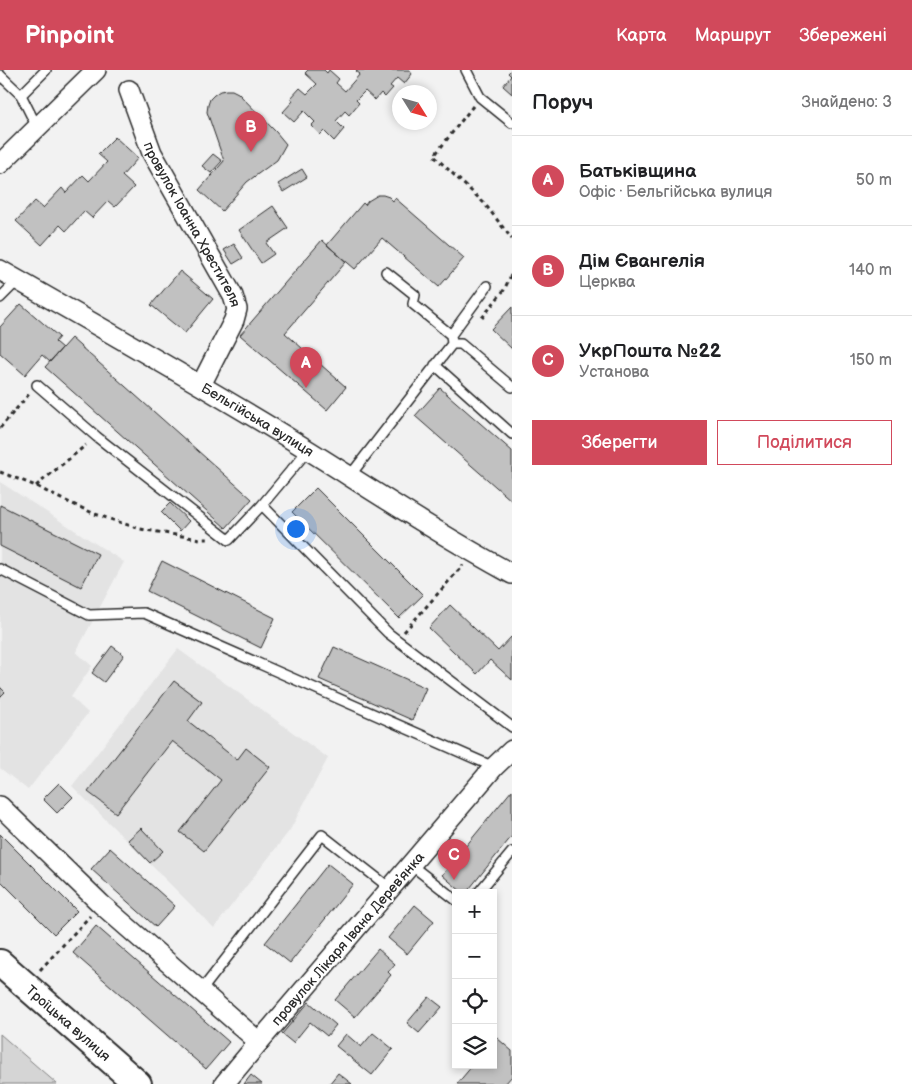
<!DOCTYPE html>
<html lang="uk">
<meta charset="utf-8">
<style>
body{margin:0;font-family:"Balsamiq Sans",sans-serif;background:#f2f2f2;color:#202124}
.controls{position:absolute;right:15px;bottom:15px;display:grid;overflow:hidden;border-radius:0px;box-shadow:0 2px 8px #0003}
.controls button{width:45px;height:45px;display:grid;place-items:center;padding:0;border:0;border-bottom:1px solid #e0e0e0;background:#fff;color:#202124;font:25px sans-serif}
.compass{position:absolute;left:392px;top:15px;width:45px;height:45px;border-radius:50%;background:#fff;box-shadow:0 2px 8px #0003;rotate:127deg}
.you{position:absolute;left:295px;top:458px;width:18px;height:18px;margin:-12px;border:4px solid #fff;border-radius:50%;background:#1a73e8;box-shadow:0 0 0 8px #1a73e833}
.badge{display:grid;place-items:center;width:32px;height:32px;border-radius:50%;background:#d1495b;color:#fff;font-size:16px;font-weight:700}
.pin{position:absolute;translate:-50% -41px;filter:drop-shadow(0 1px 2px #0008)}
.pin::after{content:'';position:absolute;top:26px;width:18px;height:15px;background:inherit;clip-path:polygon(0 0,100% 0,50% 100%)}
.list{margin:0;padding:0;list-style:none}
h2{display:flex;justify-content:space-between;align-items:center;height:65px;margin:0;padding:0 20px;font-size:21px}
h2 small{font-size:16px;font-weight:400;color:#757577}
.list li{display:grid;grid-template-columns:32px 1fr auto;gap:15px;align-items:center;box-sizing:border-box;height:90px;padding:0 20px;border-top:1px solid #e0e0e0}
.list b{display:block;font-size:19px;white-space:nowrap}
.list p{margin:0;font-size:16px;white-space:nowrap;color:#757577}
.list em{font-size:16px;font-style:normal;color:#757577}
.actions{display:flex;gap:10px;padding:15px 20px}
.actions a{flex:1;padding:11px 0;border:1px solid #d1495b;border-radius:0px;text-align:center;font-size:18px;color:#d1495b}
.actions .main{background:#d1495b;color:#fff}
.icon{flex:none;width:28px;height:28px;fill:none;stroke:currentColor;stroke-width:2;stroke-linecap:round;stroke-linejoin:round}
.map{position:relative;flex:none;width:512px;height:1014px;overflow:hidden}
header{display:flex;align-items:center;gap:30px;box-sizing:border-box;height:70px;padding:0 25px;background:#d1495b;color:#fff}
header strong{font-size:24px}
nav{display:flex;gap:28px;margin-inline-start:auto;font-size:18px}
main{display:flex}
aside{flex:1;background:#fff}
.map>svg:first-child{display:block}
.built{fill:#e3e3e3}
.green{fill:#d5d5d5;stroke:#808080}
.building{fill:#c1c1c1;stroke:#2b2b2b}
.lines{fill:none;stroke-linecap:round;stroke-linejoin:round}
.service-casing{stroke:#2b2b2b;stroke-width:12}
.minor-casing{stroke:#2b2b2b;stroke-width:22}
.secondary-casing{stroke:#2b2b2b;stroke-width:30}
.path{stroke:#2b2b2b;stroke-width:3;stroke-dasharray:4 4;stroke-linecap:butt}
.service{stroke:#fff;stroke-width:9}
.minor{stroke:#fff;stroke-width:19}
.secondary{stroke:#fff;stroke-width:26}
.labels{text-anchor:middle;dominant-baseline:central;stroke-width:4;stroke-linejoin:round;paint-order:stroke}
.street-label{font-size:14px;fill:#2b2b2b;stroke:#fff}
</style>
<header>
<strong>Pinpoint</strong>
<nav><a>Карта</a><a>Маршрут</a><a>Збережені</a></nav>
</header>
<main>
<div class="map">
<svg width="512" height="1014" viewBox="0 0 512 1014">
<rect width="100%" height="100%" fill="#f2f2f2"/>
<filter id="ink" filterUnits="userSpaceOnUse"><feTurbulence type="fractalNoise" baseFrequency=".02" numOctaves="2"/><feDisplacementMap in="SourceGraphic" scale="10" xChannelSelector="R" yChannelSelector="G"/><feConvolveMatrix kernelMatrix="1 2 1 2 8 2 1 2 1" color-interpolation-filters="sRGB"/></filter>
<g filter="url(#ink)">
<path class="built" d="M0 412 124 492 76 582 92 596 71 627 88 643 28 720 0 698Z
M178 579 328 688 290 760 214 858 72 716Z"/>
<path class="green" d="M0 964 57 1014H0Z"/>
<path class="building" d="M308 0H324L327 3 329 0 339 9 336 13 345 21 360 4 356 1 358 0H409L412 4 404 14 397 8 390 16 393 18 385 27 381 23 375 30 365 21 356 30 359 33 349 45 345 41 336 51 344 59 334 71 324 61 320 65 311 56 315 52 304 41 294 52 283 42 293 31 291 28 300 18 307 24 317 14 305 3Z
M511 0H512V24L503 16 511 6 508 3Z
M226 20H232L238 23 276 62 286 74 277 90 247 112 222 141 199 120 224 91 207 42 208 35 210 29 214 25 220 21Z
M115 67 138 88 122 106 134 117 115 137 108 131 92 148 84 141 66 161 60 155 42 175 16 151 35 131 43 138 62 118 66 123 83 105 89 111 107 92 98 84Z
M213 84 222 91 211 103 202 96Z
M302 99 307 107 283 122 278 114Z
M378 125H383L389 127 393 131 395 128 464 188 439 217 382 168 355 199 327 175 363 133 365 135 368 131Z
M273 136 288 158 266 173 274 184 261 193 239 160Z
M322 170 346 192 285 263 346 317 327 340 240 265Z
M234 174 243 188 233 194 224 180Z
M180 201 213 229 185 263 151 235Z
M21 234 59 267 55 272 62 278 50 292 42 285 25 305 0 283V257Z
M512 237V279L491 259Z
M71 268 252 429 226 458 45 297Z
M440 318 512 381V431L415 346Z
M316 418 423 525 399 548 292 442Z
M170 433 189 451 180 461 161 442Z
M0 435 98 484 81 517 0 476Z
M162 491 275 548 261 578 147 521Z
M450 535 498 581 511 567 512 568V610L490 590 477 604 429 558Z
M112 576 124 585 104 612 92 603Z
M334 577 426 618 412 650 319 609Z
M174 611 202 632 188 651 237 690 246 678 270 697 204 781 180 762 221 710 172 671 116 743 88 722Z
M0 617 5 622 0 627Z
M59 713 73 727 57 743 43 729Z
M512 720V766L466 823H463L442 805Z
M141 758 163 781 150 793 128 770Z
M0 764 77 841 54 864 0 810Z
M110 778 175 836 156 857 91 799Z
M328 794 353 814 290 893 265 873Z
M415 835 434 851 407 884 388 868Z
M96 856 229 972 206 999 73 883Z
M378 879 395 894 388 902 391 905 355 947 335 930Z
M429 927 442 937 419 963 407 953Z
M309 932 336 955 327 966 310 952 293 973 282 964Z
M373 963 393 979 372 1005 336 976 346 964 361 977Z
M497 968 512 981V1006L505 1014H457L473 995H493V972Z
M338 1003 352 1014H329Z
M251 1005 262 1014H244Z"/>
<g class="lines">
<defs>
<path id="service" d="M466 0 480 27 512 53
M0 5 21 25 37 57
M21 25 46 0
M386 202 415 225 413 234 451 265 452 274
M0 228 18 210
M451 265 487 216
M435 295 512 364
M37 315 97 367 229 470 262 435
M308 380 262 435 388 563 512 657
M349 407 452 274H461L512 317
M0 499 89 545 144 543 494 697
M411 795 456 830
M478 823 512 782
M201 921 322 765 391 819"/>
<g id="minor">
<path id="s1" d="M129 20 152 83 233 226 237 239 234 250 201 315"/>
<path d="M0 94 96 0"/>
<path id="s2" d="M0 200C103 259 207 317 308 380 375 422 442 466 512 504"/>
<path d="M0 736 101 834 259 972"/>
<path d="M224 1014 259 972 494 697 512 680"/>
</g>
<g id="secondary">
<path id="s3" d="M0 893 138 1014"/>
</g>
</defs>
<use href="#service" class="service-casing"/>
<use href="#minor" class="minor-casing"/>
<use href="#secondary" class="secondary-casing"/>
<path class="path" d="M473 36 434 86 484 133 512 169
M482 248 504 220 512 203
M0 358 30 323
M0 402 36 416 57 427 95 444 140 459 200 469H208
M36 416 86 375
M404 562 463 495
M40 900 90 846"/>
<use href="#service" class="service"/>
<use href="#minor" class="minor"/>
<use href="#secondary" class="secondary"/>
</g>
</g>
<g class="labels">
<g class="street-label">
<text stroke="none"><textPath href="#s1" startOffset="149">провулок Іоанна Хрестителя</textPath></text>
<text stroke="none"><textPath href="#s2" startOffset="298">Бельгійська вулиця</textPath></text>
<text transform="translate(348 869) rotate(-49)">провулок Лікаря Івана Деревʼянка</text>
<text stroke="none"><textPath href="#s3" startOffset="91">Троїцька вулиця</textPath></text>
</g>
</g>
</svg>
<div class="controls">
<button>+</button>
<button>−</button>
<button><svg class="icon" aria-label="locate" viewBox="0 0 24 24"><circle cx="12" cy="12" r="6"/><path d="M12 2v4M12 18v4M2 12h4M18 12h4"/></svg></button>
<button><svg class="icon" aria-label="layers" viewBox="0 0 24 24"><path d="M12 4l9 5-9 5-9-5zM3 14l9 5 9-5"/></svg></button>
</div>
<svg class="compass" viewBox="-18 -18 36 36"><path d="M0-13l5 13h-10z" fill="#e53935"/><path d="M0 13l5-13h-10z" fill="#757577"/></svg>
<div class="you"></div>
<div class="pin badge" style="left:306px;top:318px">A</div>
<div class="pin badge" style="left:251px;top:82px">B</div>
<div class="pin badge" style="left:454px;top:810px">C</div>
</div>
<aside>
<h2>Поруч<small>Знайдено: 3</small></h2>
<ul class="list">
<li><span class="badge">A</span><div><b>Батьківщина</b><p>Офіс · Бельгійська вулиця</p></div><em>50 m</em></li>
<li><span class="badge">B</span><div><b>Дім Євангелія</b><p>Церква</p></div><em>140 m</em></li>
<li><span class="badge">C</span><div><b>УкрПошта №22</b><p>Установа</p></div><em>150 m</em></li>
</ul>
<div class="actions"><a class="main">Зберегти</a><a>Поділитися</a></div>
</aside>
</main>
